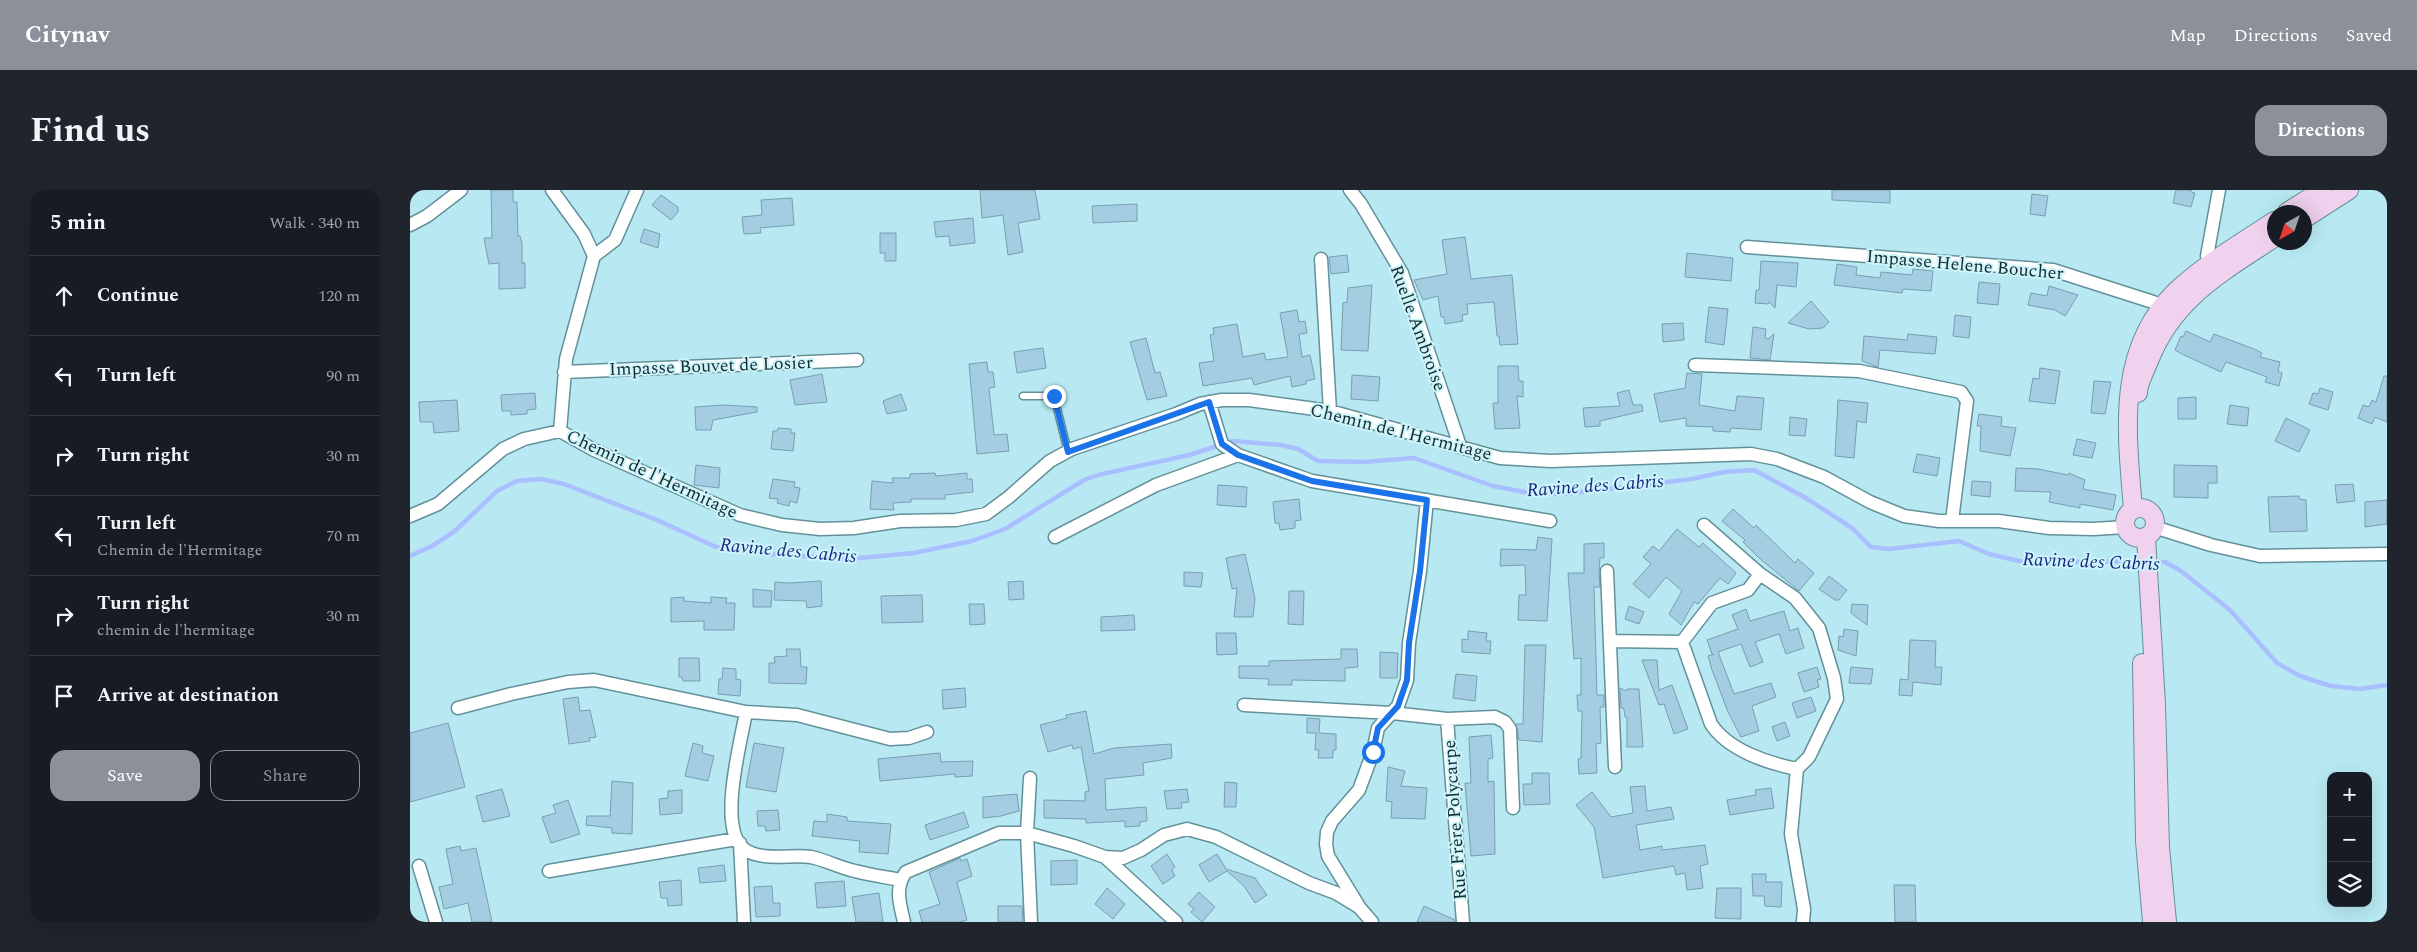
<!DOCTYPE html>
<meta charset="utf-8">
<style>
body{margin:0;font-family:Spectral,serif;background:#20242c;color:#f1f3f6}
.controls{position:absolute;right:15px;bottom:15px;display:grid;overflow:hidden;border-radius:10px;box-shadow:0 5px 20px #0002}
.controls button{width:45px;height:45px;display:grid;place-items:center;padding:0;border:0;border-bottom:1px solid #363941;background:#171b24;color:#f1f3f6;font:25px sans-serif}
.compass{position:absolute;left:1857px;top:15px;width:45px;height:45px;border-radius:50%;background:#171b24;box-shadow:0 5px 20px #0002;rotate:220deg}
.stop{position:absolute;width:15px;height:15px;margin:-11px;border:4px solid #1a73e8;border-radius:50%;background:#fff}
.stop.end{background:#1a73e8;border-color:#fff;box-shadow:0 1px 5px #0008}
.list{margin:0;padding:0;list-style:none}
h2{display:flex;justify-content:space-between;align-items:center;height:65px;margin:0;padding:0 20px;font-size:21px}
h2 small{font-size:16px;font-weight:400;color:#9ea1a6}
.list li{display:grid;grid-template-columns:32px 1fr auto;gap:15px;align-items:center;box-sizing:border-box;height:80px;padding:0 20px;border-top:1px solid #363941}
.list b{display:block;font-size:19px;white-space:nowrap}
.list p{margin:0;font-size:16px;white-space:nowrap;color:#9ea1a6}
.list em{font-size:16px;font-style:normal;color:#9ea1a6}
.actions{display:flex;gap:10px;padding:15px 20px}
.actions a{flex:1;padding:11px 0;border:1px solid #8c9099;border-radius:15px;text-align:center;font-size:18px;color:#8c9099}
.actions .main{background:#8c9099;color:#fff}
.icon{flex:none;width:28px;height:28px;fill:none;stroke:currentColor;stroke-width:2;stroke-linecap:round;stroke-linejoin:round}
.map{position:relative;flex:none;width:1977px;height:732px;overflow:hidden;border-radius:15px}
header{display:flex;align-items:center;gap:30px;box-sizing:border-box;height:70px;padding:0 25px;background:#8c9099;color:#fff}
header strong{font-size:24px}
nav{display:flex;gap:28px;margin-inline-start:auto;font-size:18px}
.intro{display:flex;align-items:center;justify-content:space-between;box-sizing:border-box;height:120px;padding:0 30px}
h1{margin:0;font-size:35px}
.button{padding:12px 22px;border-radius:15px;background:#8c9099;color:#fff;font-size:18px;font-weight:700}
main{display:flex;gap:30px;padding:0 30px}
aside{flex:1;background:#171b24;border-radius:15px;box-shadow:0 5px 20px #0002}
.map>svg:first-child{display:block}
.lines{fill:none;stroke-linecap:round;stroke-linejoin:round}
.stream{stroke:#a9bfff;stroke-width:4.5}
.building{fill:#a4cde1;stroke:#779eb2}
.lane-casing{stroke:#629199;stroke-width:9}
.street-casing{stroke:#629199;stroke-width:15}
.secondary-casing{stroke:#629199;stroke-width:20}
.lane{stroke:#fff;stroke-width:6}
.street{stroke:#fff;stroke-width:12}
.secondary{stroke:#f0d2ee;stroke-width:18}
.route{stroke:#1a73e8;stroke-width:6}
.labels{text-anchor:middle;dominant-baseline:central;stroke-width:4;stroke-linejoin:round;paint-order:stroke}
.street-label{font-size:18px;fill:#172a2d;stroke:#cdf5fc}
.water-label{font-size:19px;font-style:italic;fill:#1b277f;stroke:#cdf5fc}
</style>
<header>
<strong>Citynav</strong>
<nav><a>Map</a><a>Directions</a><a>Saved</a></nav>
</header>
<div class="intro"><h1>Find us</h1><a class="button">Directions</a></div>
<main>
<aside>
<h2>5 min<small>Walk · 340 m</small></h2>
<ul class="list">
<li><svg class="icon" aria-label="ahead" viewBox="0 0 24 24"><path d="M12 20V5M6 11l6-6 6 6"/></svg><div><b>Continue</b></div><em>120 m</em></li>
<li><svg class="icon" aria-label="left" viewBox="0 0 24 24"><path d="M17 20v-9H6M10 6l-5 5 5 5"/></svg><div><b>Turn left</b></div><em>90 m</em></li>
<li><svg class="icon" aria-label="right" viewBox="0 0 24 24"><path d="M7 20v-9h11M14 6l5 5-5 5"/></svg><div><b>Turn right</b></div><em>30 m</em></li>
<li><svg class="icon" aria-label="left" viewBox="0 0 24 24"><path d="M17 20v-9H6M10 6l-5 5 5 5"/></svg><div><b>Turn left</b><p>Chemin de l'Hermitage</p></div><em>70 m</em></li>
<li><svg class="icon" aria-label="right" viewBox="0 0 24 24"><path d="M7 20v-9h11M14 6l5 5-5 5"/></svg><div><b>Turn right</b><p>chemin de l'hermitage</p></div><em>30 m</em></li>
<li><svg class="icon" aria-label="arrive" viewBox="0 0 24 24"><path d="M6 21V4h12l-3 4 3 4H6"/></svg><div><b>Arrive at destination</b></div></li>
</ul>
<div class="actions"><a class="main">Save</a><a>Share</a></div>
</aside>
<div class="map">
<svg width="1977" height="732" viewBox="0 0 1977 732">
<rect width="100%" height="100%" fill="#b8e9f2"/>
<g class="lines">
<path class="stream" d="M0 366 22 356 45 341 87 301 107 291 131 289 154 294 247 330 306 357 360 364 438 369 504 363 562 351 595 339 674 290 688 285 779 265 823 251 871 255 888 259 908 271 954 272 1004 268 1083 296 1119 303 1152 304 1200 299 1282 289 1314 282 1344 280 1396 308 1442 338 1461 357 1479 359 1549 351 1579 364 1618 373 1732 371
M1743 372H1755L1771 381 1820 420 1867 473 1890 486 1921 496 1950 499 1977 495"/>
</g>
<path class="building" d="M81 0H103V12H107L108 46H110L112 53V73H115V98L89 99V73L79 74 74 48H82Z
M570 0H625L630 29 608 33 613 62 598 65 593 25 572 28Z
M1422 0H1480V13L1422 10Z
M1766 0H1781V2L1785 3 1781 17 1763 13Z
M1622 4 1638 6 1635 26 1620 24Z
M251 5 268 17V22L261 30 242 15Z
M382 8 384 35 350 38 351 43 334 44 332 27 352 25 351 10Z
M727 14V31L683 33 682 16Z
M563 28 565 53 540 56 539 46 526 47 524 32Z
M234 39 250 44 248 58 230 52Z
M470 43H486V71H475V63H470Z
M1055 47 1061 89 1102 85 1108 154 1090 155 1089 146H1087L1084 112 1057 114 1058 124 1052 125 1053 131 1035 134 1034 127H1031L1028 106 1013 110 1004 90 1037 84 1032 50Z
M1277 63 1323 68 1321 91 1275 87Z
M937 65 939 82 921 84 919 67Z
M1351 71 1388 73 1386 97 1367 95 1365 118 1359 112 1358 114 1345 113 1346 100H1349Z
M1427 74 1447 77 1446 85 1470 88 1471 82 1502 85 1503 79 1523 81 1521 101 1493 99 1492 103 1424 95Z
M1569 92 1590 94 1588 115 1567 113Z
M962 95 958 161 931 160 933 113 937 112 938 98Z
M1639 96 1668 105 1655 126 1645 120 1618 115 1621 103 1637 106Z
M1401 111 1419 132 1413 138 1399 139 1378 133Z
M1299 117 1318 119 1314 155 1295 152Z
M887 120 889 132 895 131 897 143 889 144 892 167 900 165 905 189 896 191V194L882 197 880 186 844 195 842 188 793 196 789 173 804 171 800 145 804 144 803 138 827 134 833 167 854 163 856 170 878 167 870 123Z
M1545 125 1561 127 1559 148 1543 146Z
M1273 133 1274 150 1253 152 1252 134Z
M1343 137 1356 139 1355 148 1358 149 1364 144 1360 170 1340 168Z
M1776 141 1800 152 1804 144 1844 159 1852 163 1850 167 1870 172 1868 181 1872 183 1869 196 1855 192 1857 187 1816 172 1811 182 1772 164 1765 160 1771 146 1773 147Z
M1498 144 1527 147 1525 164 1470 160 1468 177 1452 171 1454 146 1497 150Z
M736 148 745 183 750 182 757 206 737 210 720 152Z
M633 158 636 178 607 183 604 162Z
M577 172 578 182H583L585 197 579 198 584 245 597 244 599 261 567 264 559 174Z
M1088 176H1108L1109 191H1113V207L1107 206 1110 238 1085 239 1083 213H1088Z
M1630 178 1650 181 1645 214 1619 211 1623 188 1629 189Z
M1277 183 1292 184 1289 215 1325 221 1327 206 1354 208 1351 240 1321 238 1320 242 1303 241V237L1276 236V228L1250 232 1244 204 1275 198Z
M412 184 417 212 385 215 380 190Z
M942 185 970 187 968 211 941 209Z
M1974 186H1977V232L1965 227 1962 234 1948 228 1953 215 1959 217 1962 210 1966 212Z
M1684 191 1701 192 1695 224 1681 223Z
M1910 198 1923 202 1918 220 1899 214 1903 203 1908 204Z
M1219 200 1223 215H1232L1233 221 1190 231V236L1175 237 1173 218 1210 216 1207 203Z
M125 203 126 219 117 220V224L101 225V221H92L91 205Z
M491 204 497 220 477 224 473 211Z
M1786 207V229H1768V208Z
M47 210 49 241 24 243 23 232H10L9 212Z
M1428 210 1458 213 1456 233 1447 231 1444 268 1425 266Z
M313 215 347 217V222L303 230 301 240H286L285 217Z
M1820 215 1839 218 1837 236 1817 234Z
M1569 224 1592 227 1591 236 1606 238 1600 266 1570 261 1571 236H1567Z
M1380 227 1397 229 1395 246 1379 245Z
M1876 228 1900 240 1889 262 1865 251Z
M368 238 381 239V243H385L383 261 361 259 363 241H367Z
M1667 249 1686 253 1682 268 1663 265Z
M1507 264 1530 268 1527 286 1503 282Z
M286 275 310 278 309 298 284 295Z
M1764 275 1807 276V293H1798V308L1764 307Z
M1606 278 1628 279 1658 285 1659 283 1675 290 1673 299 1706 305 1703 320 1670 314V318L1639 312 1641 302 1605 301Z
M525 283 526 286 557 283V289H562L563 302 535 305V309H501V312L483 313 484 320 460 319 462 291 483 293 482 288H500V284Z
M363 289 385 292 384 297 390 298 387 313 380 311 379 316 367 313 368 309 359 308Z
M1562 291 1581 292 1580 307 1561 305Z
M1943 294 1945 311 1927 313 1925 295Z
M808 295 837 297 836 317 807 315Z
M1889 306V309L1896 310 1897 341 1860 342 1858 307Z
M889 309 891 330 885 331V338L870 340 869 333H865L863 312Z
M1977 310V334L1955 337V312Z
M1323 319 1344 338 1346 335 1385 373 1388 369 1404 383 1389 401 1349 368 1333 352 1335 350 1312 331Z
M1267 339 1289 357 1293 353 1326 383 1318 394 1310 388 1288 414 1284 412 1271 435 1259 424 1272 401 1256 387 1239 408 1223 394 1241 374 1233 367 1243 356 1249 361Z
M1128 347 1142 349 1137 431 1108 430 1109 405H1116L1115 375 1090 376 1091 359 1126 360Z
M1194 353V368H1190L1189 381 1190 397H1184L1187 505H1194V517H1190L1191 553 1186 554 1187 583 1169 584 1168 569 1171 568 1172 521H1168L1167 505H1171V468L1164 469 1158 383H1174V354Z
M835 364 845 408 843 427H824L827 398 822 399 816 368Z
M774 382 793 383 791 397 774 396Z
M1419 386 1437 400 1429 410H1425L1409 399Z
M411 391 412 416 397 418 396 411 364 410 365 392 380 393Z
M613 391 614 409 599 410 598 392Z
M343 399 362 401 361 417H343Z
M879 401H894L893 435 878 434Z
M512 405 513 432 472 433 471 406Z
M274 407V411L301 413V407L317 408 316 413H325L324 440H294V431L261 432V408Z
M559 414H574L575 434 560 435Z
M1442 414 1458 415 1457 435 1441 423Z
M1219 416 1234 422 1229 434 1215 429Z
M1336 419 1340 431 1374 421 1380 441 1388 438 1394 458 1376 464 1369 444 1345 452 1353 472 1340 477 1331 454 1308 462 1324 504 1361 493 1366 507 1342 516 1349 541 1331 547 1318 522 1302 480 1298 466 1304 464H1302L1297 450 1328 439 1322 425Z
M724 425 725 440 691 441V427Z
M1434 439 1448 441 1446 466 1428 460 1429 446 1433 447Z
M1058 441 1077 443 1076 451H1081L1080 464 1052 462V449L1058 450Z
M806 443H826L827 464 807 465Z
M1500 450 1526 451 1525 477H1532L1531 495 1503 492 1502 506 1489 505 1490 489 1498 490Z
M1115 455H1136L1132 552 1109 550 1106 534H1113Z
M376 459H390L391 477H397L396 494 359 493V473H365L364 467 377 466Z
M931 459H947L948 477 935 478V491L882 490V495H858L859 489 829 488V476H859V471L931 469Z
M970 462 988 463 987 488H970Z
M269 468H289L290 491H273L272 487H269Z
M1232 470H1247L1249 500 1262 495 1278 539 1264 544 1254 514 1249 515Z
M1407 477 1411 489 1407 490 1409 497 1394 502 1388 483Z
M1441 477 1463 479 1461 494 1439 493Z
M313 478 326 479V489L331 490 330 506 308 504 309 489H312Z
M1046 484 1067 486 1065 511 1043 508Z
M555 498 556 517 533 519 532 500Z
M1210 498 1216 501 1217 499H1229L1233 557H1217V527H1215L1214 519 1211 518Z
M168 507 170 521 180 520 186 547 179 548 180 551 159 554 153 509Z
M1401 507 1406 521 1387 528 1382 513Z
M676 521 684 564 704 558 761 554 762 568 733 573 734 585 695 589 696 620 736 617 737 631 730 632V636L715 637V631L676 633V629L634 628V610L675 611V602L679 601 671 557 663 559 662 555 638 562 630 535 657 528 656 525Z
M897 528 910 529 909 543 926 544V560H923V568H908L909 560H905L906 543H897Z
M1375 532 1380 546 1367 551 1362 537Z
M38 533 55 597 0 612V543Z
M1081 545 1083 568 1078 569V592L1084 591 1085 664 1061 666 1055 593H1061L1059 547Z
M283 553 293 556 292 563 304 566 298 591 275 586Z
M344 553 374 558 366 602 336 597Z
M530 563 531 572 563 571 562 586 545 587V584L470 591 468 569Z
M978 577 995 581 991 596 1017 598 1015 629 981 628 982 612 976 611Z
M1122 583H1139L1140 614 1114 615 1113 594H1122Z
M202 591 223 593 222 644 202 643V638L176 635 177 626H200Z
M815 592 827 593 826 617H814Z
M1235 596 1237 621 1261 617 1264 629 1226 635 1230 660 1252 656V660L1295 655 1298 674 1290 676 1293 698 1277 700 1275 683 1266 685 1264 676 1193 688 1184 637 1166 615 1182 602 1201 627 1223 623 1220 597Z
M1361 598 1364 618 1320 625 1317 610 1346 605 1345 600Z
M92 599 100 626 73 632 66 606Z
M777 599 779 612 771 613 772 618 757 619 754 601Z
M272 600V623L250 625 249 609 258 608V601Z
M607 604 609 621 591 626 573 628V607Z
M158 610 170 644 141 653 132 627 146 623 143 615Z
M368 620 370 640 356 641 355 636H348L347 621Z
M554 622 559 637 520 650 515 635Z
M417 624 437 627V631L481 634 478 664 449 662 450 651 402 646 404 631 417 632Z
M50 656 51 661 66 658 82 732H62L58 713 34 719 29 697 43 694 36 659Z
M757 664 765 677 762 680 765 686 753 694 741 676Z
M807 664 816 679 845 688 857 705 845 713 834 696 817 681 799 692 789 675Z
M550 668 551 671 557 669 562 686 547 692 557 730 550 732H512L509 721 530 714 519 682Z
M667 670V694L641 695V671Z
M314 675 316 691 290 693 288 678Z
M1342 684H1356V692H1372L1371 717 1355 716 1354 706H1343Z
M271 690 272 715 258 716 257 708H251L249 692Z
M434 691 436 716 407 718 405 693Z
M1484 695H1505L1506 732H1485Z
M362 696 363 713H370V726L346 727 344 697Z
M697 698 715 714 703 729 685 714Z
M1307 698H1331V729L1305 728Z
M789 702 805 717 792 732 781 722 784 719 778 714Z
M469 703 473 732H446L442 707Z
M588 716H612L613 732H588Z
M1014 716 1045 730V732H1007Z"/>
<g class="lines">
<defs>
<path id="lane" d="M613 206H644L658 262"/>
<path id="street" d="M142 0 174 44 184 66
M940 0 951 14 992 83 1050 256
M0 35 17 26 51 0
M1337 57 1643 80 1743 112 1758 119
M911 69 920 221
M1803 79 1797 66 1809 0
M1285 175 1449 181 1551 202 1557 211 1542 331
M154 182 447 170
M799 212 812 254 828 265 902 291 1140 331
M150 241 156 169 184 66 205 50 227 0
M0 326 28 314 93 259 114 249 150 241 184 260 330 325 372 335 410 339 444 338 490 331 546 330 576 324 599 307 640 271 662 259 766 224 790 214 812 210H839L920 221 1090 268 1141 271 1341 264 1367 269 1414 287 1460 312 1494 326 1529 331H1589L1639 338 1684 339 1715 337
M1294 335 1350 384 1385 408 1409 438 1424 488 1427 509 1399 567 1387 579
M1744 337 1801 355 1850 366 1977 364
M645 347 746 295 828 265
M1197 381 1205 577
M1350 384 1338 400 1302 413 1272 452 1301 534C1318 560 1357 573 1387 579
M1200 451 1272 452
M834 515 982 523 1037 529 1085 527 1095 532 1100 539 1103 618
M48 518 101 504 158 492 184 490 336 522 387 525 480 549 499 548 517 542
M336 522C331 552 307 638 334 659 352 672 381 664 401 667 416 670 430 678 445 681 460 685 475 687 490 690
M1037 529 1053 732
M1387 579 1381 644 1394 719 1393 732
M620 588 617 643 621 732
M330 653 334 732
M695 667 766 732
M9 676 26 732
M139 681 326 649
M948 715 918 666 916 654 917 642 922 631 949 600 963 562 968 538 988 516 997 490 999 453 1010 381 1017 310
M494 732C490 714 484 698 496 682L589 643H617L664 656 695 667 713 668 731 660 754 645 777 639 806 647 899 693 926 703 949 717 962 732"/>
<path id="secondary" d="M1877 22 1912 0
M1894 29 1939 0
M1728 203C1728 193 1735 181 1739 171 1763 109 1811 83 1864 48
M1715 333a15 15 0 1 1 30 0a15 15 0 1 1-30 0Z
M1723 319C1717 244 1705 160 1766 101 1795 74 1831 53 1864 31
M1736 347 1746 514 1750 657 1757 732
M1732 473 1735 651 1742 732"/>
</defs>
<use href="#lane" class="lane-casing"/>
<use href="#street" class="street-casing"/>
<use href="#secondary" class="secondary-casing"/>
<use href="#lane" class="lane"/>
<use href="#street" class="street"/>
<use href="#secondary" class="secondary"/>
</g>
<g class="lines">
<path class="route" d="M644 206 658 262 799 212 812 254 828 265 902 291 1017 310 1010 381 999 453 997 490 988 516 968 538 963 562"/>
</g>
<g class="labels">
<g class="street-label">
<text transform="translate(1555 75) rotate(5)">Impasse Helene Boucher</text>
<text transform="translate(1008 138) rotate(70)">Ruelle Ambroise</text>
<text transform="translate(301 176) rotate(-2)">Impasse Bouvet de Losier</text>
<text transform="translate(991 242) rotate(14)">Chemin de l'Hermitage</text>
<text transform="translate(242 284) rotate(25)">Chemin de l'Hermitage</text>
<text transform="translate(1045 630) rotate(-94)">Rue Frère Polycarpe</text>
</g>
<g class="water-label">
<text transform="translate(1185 296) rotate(-4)">Ravine des Cabris</text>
<text transform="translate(378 361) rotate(5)">Ravine des Cabris</text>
<text transform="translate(1681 372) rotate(2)">Ravine des Cabris</text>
</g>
</g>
</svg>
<div class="controls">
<button>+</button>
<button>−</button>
<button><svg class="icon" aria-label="layers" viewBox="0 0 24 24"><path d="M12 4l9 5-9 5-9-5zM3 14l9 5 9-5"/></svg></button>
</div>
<svg class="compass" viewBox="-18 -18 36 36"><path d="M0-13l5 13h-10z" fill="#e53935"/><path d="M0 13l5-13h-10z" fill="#9ea1a6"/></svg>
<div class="stop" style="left:963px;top:562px"></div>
<div class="stop end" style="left:644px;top:206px"></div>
</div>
</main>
